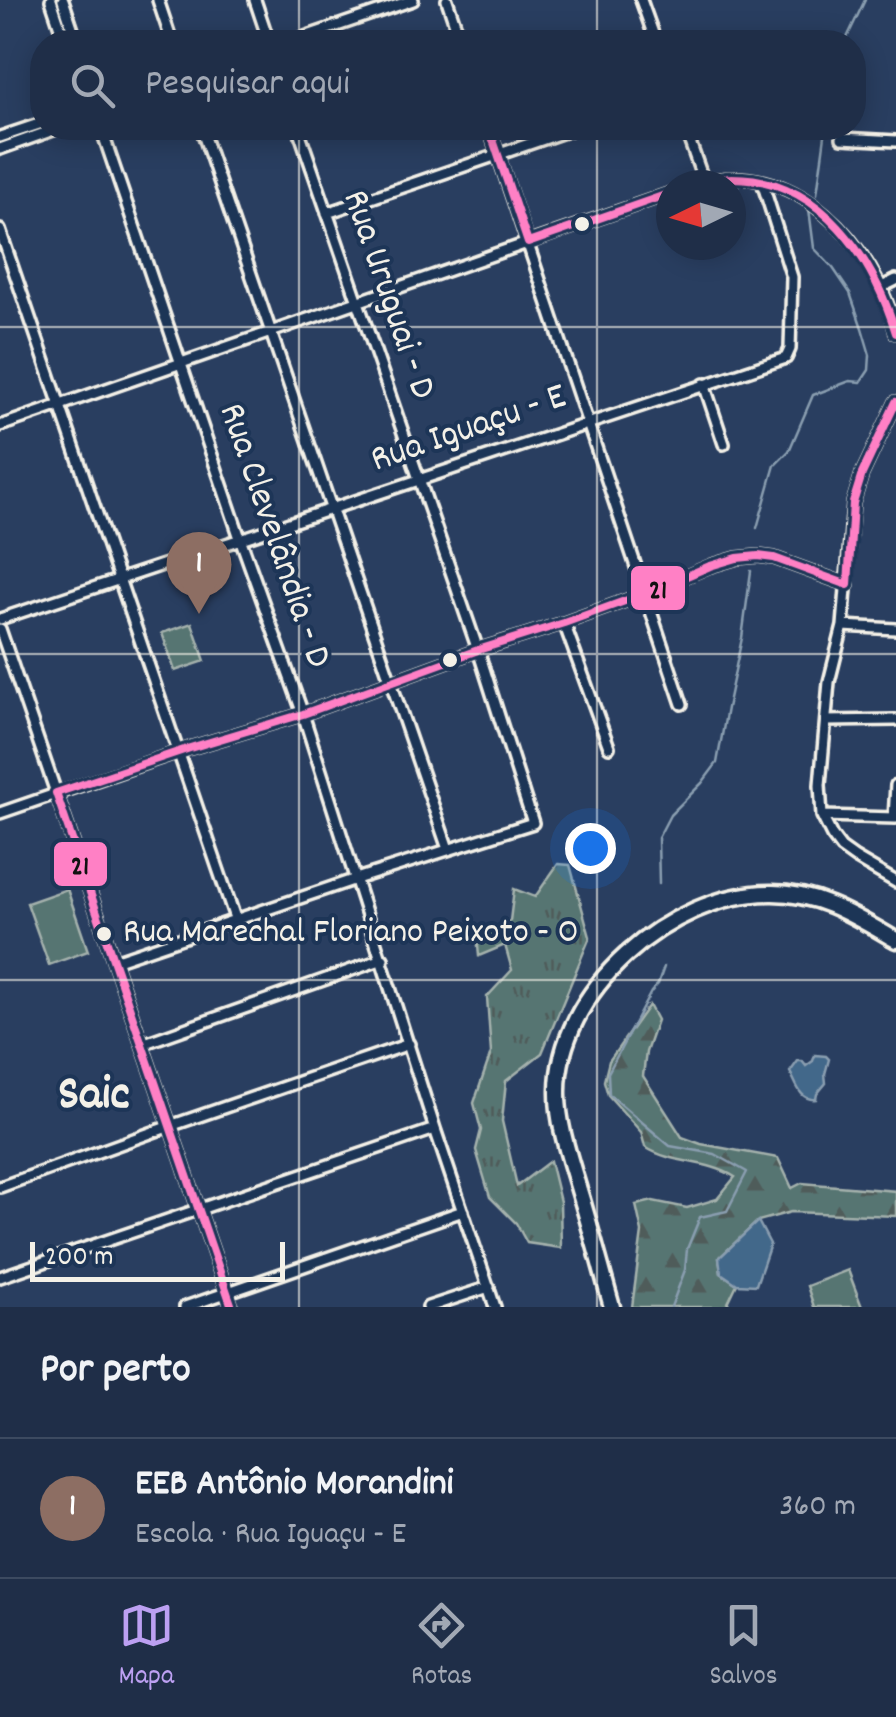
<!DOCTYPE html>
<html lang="pt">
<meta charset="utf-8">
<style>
body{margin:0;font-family:Dekko,sans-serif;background:#2c3a52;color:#f1f3f6}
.compass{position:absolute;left:656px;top:170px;width:90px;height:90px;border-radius:50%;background:#1f2e48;box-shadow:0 5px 25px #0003;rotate:265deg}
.scale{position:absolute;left:30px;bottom:25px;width:255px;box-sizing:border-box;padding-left:10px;border:5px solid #f4f1e8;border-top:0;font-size:28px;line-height:35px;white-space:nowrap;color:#f4f1e8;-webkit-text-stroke:8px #1d3557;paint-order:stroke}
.you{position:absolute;left:590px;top:848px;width:35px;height:35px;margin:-25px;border:8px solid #fff;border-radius:50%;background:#1a73e8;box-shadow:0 0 0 15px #1a73e833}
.badge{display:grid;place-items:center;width:65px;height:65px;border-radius:50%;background:#bca0f2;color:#fff;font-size:32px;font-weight:700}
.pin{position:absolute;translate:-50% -82px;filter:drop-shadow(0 2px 5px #0008)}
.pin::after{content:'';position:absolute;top:52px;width:35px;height:30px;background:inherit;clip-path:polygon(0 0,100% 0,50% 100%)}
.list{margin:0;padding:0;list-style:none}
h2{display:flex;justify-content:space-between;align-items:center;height:130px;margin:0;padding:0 40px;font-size:42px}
h2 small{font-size:32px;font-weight:400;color:#a1a8b4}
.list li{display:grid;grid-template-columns:65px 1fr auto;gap:30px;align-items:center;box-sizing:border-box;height:140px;padding:0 40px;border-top:2px solid #3c4a60}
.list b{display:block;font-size:38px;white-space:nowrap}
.list p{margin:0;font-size:32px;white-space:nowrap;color:#a1a8b4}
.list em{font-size:32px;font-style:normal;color:#a1a8b4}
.icon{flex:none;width:55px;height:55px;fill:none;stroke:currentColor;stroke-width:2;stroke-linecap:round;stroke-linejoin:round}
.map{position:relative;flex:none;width:896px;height:1307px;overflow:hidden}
.search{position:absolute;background:#1f2e48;box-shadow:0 5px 25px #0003;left:30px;right:30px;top:30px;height:110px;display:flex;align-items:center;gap:25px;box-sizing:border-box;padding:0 35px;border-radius:40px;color:#a1a8b4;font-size:38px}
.sheet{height:270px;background:#1f2e48}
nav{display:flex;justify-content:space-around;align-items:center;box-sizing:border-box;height:140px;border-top:2px solid #3c4a60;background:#1f2e48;font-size:28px;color:#a1a8b4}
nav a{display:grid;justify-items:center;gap:5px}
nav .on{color:#bca0f2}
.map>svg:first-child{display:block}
.grass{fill:url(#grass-tufts);stroke:#a5b2ad;stroke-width:2.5}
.forest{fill:url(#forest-firs);stroke:#a5b2ad;stroke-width:2.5}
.pitch{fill:#567472;stroke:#a5b2ad;stroke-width:2.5}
.water{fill:#43678a;stroke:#8a9eb0;stroke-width:2.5}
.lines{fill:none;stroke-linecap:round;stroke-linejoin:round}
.stream{stroke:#8a9eb0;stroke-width:2.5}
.minor-casing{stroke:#f4f1e8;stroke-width:16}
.highway-casing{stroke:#f4f1e8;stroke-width:21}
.minor{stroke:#1d3557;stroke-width:9}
.highway{stroke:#1d3557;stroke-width:14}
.bus-1-casing{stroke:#1d3557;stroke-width:15}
.bus-1{stroke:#ff80c5;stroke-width:8}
.grid{fill:none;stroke:#f4f1e8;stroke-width:2.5;stroke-opacity:0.55}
.bus-dot{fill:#f4f1e8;stroke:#1d3557;stroke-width:4}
.labels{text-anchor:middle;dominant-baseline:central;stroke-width:8;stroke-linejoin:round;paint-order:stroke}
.bus-label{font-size:36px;fill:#f4f1e8;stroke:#1d3557;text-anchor:start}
.street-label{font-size:38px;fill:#f4f1e8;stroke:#1d3557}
.district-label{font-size:48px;font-weight:bold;fill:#f4f1e8;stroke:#1d3557}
.line-badge{stroke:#1d3557;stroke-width:4}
.pale-badge-label{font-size:28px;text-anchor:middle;font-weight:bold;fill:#111}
</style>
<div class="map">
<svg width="896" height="1307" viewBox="0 0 896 1307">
<defs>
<pattern id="grass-tufts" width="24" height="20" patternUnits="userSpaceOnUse" patternTransform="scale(2.5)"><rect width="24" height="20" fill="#567472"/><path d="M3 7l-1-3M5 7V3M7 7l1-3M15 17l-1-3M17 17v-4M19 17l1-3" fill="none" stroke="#4f5c5a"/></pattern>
<pattern id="forest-firs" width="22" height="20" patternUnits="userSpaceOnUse" patternTransform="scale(2.5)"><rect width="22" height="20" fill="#567472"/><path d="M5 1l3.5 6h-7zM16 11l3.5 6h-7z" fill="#4f5c5a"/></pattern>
</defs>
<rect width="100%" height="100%" fill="#293e60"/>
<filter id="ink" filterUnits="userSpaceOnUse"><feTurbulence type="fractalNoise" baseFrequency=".01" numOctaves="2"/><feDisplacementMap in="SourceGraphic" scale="20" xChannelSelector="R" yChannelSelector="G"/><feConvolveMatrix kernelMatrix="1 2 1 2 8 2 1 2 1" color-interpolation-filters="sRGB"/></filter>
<g filter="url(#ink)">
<path class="grass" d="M558 864 570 865 590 937 542 1053 506 1081 502 1121 517 1186 550 1161 560 1202 561 1248 527 1243 516 1223 490 1197 476 1150 481 1130 474 1103 491 1053 487 997 512 970 505 945 479 956 477 936 510 921 514 889 535 897Z"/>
<path class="forest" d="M649 1005 657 1020 646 1052 643 1076 682 1137 701 1144 778 1158 792 1188 802 1183 896 1191V1216L791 1212 758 1221 719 1258 721 1273 737 1284 726 1307H632L642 1232 636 1205 653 1201 687 1208 717 1199 735 1177C705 1159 673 1165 645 1147L641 1132 608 1095 604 1081 609 1061Z"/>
<path class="pitch" d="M192 623 205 661 175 671 162 633Z
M67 889 88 951 49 965 27 903Z
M848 1270 862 1307H814L807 1286Z"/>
<path class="water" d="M815 1055 826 1056 829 1059 825 1074 826 1083 817 1094 816 1099C800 1101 797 1085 790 1072L798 1061H802L806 1066 813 1061Z
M758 1221 770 1244 756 1285 737 1284 721 1273 719 1258Z"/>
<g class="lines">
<path class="stream" d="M845 42 865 0
M817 194 826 128
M757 528 775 465 789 451 813 395 850 381 861 382 869 370 870 355 862 328 850 293 833 268 814 248 809 209
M659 884 658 838 670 815 702 783 717 763 727 708 742 638 751 571
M664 967 658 984 651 992 608 1073 609 1094 670 1146 715 1154 747 1172 727 1211 700 1217 687 1249 685 1270 671 1307"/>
<defs>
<path id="minor" d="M51 0 65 42
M63 0 77 42
M158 0 172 42
M255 0 269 42
M447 0 461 42
M641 0 656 42
M290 42 413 0
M101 128 240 538 303 714 435 1129 495 1307
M201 128 448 849
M489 128 682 704
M685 128 704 182
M0 137 42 123
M842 138 896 141
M0 149 59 128
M694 185C792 151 877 246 896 333
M327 213 576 128
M0 230 236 921
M882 287 896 280
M704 384 724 444
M896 402 862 474 853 503 843 626 829 682 820 785 822 816 832 836 841 848 855 858 896 882
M0 426 671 193
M0 619 786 358 790 349 792 277 762 182
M564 623 609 747
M843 626 896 629
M0 629 232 1307
M826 721 896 720
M0 813 190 748 303 714 478 650 564 623 647 593 710 566 737 558 758 556 774 558 848 585
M822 816 896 818
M894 818 896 785
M114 961 356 879 533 823 478 650 298 128
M142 1044 383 959
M0 1187 170 1126 409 1044
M0 1277 435 1129
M185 1307 463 1211
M428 1307 489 1287"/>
<path id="highway" d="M612 1307C601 1268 591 1229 579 1190 570 1159 558 1126 558 1094 556 990 671 894 770 893 818 892 856 917 896 940"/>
</defs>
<use href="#minor" class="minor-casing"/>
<use href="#highway" class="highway-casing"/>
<use href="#minor" class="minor"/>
<use href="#highway" class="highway"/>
<defs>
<path id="bus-1" d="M489 128 528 243 671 193
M694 185C706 183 720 178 732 178 821 178 873 258 896 333
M232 1307 56 793 190 748 303 714 478 650 564 623 647 593 710 566 737 558 758 556 774 558 848 585 853 503 862 474 896 402"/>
</defs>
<use href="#bus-1" class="bus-1-casing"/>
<use href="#bus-1" class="bus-1"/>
</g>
</g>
<path class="grid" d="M299 0V42M597 0V42M299 128V1307M597 128V1307M0 327H896M0 654H896M0 980H896"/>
<g class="bus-dot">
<circle cx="582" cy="224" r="9"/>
<circle cx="450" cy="660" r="9"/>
<circle cx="104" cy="934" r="9"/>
</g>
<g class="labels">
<g class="bus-label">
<text x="123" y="934">Rua Marechal Floriano Peixoto - O</text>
</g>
<g class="street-label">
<text transform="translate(387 295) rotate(71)">Rua Uruguai - D</text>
<text transform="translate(469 430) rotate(-19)">Rua Iguaçu - E</text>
<text transform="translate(273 536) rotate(71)">Rua Clevelândia - D</text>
</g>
<g class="district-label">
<text x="94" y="1097">Saic</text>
</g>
</g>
<g class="line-badge">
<rect x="629" y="564" width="58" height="48" rx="10" fill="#ff80c5"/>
<rect x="52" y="840" width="57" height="48" rx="10" fill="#ff80c5"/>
</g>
<g class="pale-badge-label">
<text x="658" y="598">21</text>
<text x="80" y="874">21</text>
</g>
</svg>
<svg class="compass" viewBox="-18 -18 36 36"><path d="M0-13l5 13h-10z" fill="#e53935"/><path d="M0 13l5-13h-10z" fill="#a1a8b4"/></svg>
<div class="scale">200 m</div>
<div class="you"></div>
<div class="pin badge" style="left:199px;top:614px;background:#8d6e63">1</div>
<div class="search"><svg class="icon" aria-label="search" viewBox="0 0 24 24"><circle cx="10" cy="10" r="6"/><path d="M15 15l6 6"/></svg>Pesquisar aqui</div>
</div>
<section class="sheet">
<h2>Por perto<small></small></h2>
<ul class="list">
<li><span class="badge" style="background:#8d6e63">1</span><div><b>EEB Antônio Morandini</b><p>Escola · Rua Iguaçu - E</p></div><em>360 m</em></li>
</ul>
</section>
<nav>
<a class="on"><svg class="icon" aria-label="map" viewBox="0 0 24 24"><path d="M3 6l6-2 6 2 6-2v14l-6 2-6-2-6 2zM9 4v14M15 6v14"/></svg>Mapa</a>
<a><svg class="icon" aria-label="directions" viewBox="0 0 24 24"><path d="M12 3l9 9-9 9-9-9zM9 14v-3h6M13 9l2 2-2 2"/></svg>Rotas</a>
<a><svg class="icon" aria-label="saved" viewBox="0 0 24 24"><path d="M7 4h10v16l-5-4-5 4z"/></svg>Salvos</a>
</nav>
